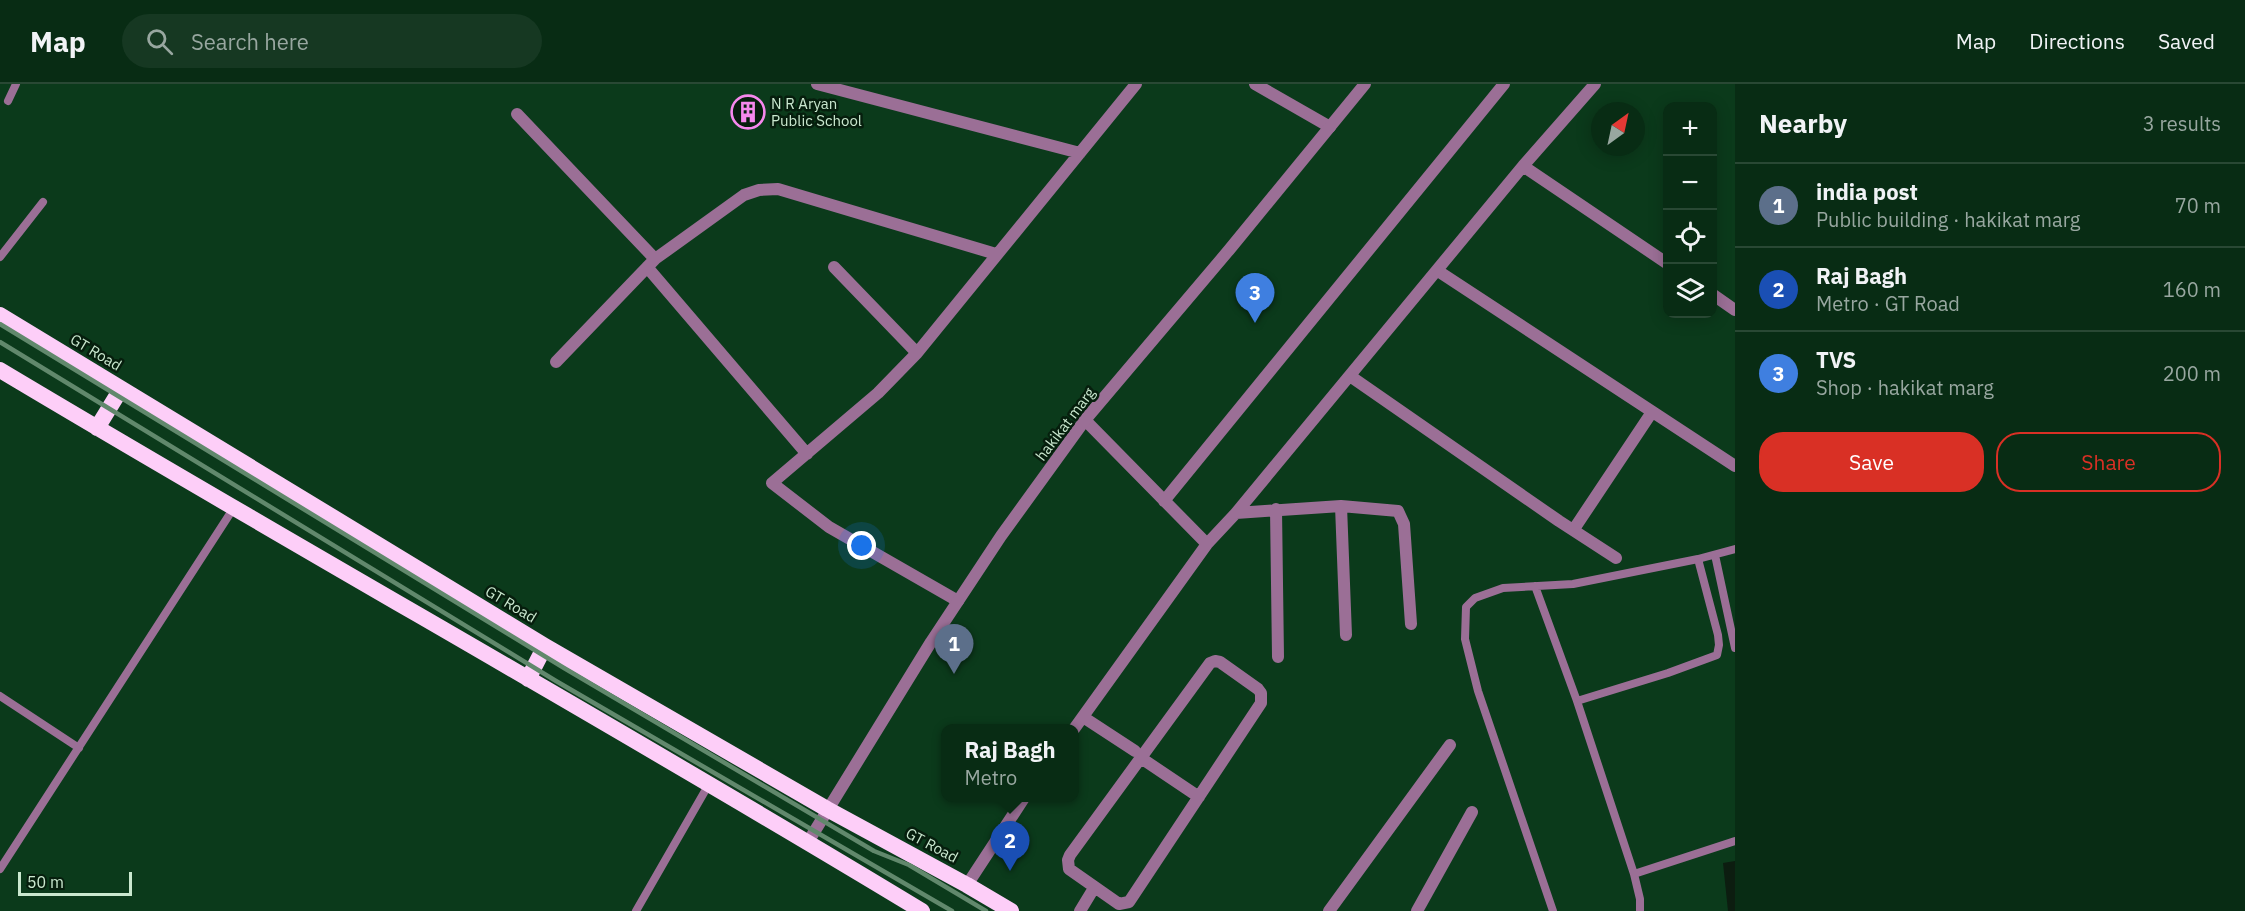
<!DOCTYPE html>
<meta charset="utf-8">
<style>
body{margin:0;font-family:"IBM Plex Sans",sans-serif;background:#163822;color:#f1f3f6}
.controls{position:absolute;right:18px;top:18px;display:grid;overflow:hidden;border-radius:12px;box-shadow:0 3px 15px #0003}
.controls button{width:54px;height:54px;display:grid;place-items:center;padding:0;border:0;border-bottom:2px solid #294834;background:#082c14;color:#f1f3f6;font:30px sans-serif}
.compass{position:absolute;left:1591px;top:18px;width:54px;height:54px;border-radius:50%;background:#082c14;box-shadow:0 3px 15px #0003;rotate:33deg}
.scale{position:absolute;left:18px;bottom:15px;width:114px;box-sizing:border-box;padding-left:6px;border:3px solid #cae8cf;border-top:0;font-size:16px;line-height:21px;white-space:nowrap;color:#cae8cf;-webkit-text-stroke:4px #061e0d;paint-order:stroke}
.you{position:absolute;left:862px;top:462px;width:21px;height:21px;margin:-15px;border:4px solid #fff;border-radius:50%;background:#1a73e8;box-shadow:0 0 0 9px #1a73e833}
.badge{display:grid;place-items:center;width:39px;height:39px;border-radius:50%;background:#d93025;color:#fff;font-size:20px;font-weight:700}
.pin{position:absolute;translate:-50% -50px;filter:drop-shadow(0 2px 3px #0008)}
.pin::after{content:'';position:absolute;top:32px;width:21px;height:18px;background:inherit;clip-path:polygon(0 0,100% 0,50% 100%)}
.popup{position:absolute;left:941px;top:640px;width:138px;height:78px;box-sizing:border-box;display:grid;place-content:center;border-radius:12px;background:#082c14;filter:drop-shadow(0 2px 4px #0005);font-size:20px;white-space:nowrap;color:#98a7a0}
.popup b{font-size:22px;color:#f1f3f6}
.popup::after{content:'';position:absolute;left:50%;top:100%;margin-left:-12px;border:12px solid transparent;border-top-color:#082c14}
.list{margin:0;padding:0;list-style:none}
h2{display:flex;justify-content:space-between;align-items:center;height:78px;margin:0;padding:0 24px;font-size:26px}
h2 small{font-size:20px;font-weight:400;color:#98a7a0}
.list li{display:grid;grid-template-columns:39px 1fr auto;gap:18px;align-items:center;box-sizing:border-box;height:84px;padding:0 24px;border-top:2px solid #294834}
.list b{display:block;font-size:22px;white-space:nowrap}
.list p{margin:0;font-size:20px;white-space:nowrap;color:#98a7a0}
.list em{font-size:20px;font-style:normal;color:#98a7a0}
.actions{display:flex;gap:12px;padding:18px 24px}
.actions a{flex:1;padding:14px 0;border:2px solid #d93025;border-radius:24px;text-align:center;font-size:21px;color:#d93025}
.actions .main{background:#d93025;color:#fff}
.icon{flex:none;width:33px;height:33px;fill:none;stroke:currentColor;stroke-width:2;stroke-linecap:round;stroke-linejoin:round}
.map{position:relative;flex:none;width:1735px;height:827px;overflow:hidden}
header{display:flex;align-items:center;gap:36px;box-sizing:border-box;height:84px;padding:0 30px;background:#082c14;border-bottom:2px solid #294834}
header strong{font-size:28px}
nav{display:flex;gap:33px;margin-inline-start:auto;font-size:21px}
.search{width:420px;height:54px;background:#163822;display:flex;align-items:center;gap:15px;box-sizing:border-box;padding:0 21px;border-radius:33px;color:#98a7a0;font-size:22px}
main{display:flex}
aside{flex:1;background:#082c14}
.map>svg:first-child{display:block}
.water{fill:#0c1d10}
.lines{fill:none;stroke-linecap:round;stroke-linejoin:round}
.service{stroke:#9b6f96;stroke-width:8}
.minor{stroke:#9b6f96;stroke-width:12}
.tertiary{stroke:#9b6f96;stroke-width:12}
.trunk{stroke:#fdcef8;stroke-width:16}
.rail{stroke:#61886c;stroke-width:4.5}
.labels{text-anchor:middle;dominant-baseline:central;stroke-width:5;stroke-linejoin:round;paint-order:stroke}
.poi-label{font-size:15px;fill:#cae8cf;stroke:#061e0d;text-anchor:start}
.street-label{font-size:15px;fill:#cae8cf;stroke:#061e0d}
</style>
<header>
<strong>Map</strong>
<div class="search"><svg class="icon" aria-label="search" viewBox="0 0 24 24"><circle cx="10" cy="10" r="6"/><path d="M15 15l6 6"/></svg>Search here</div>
<nav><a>Map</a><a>Directions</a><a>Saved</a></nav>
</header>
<main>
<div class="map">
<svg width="1735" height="827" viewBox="0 0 1735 827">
<rect width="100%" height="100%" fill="#0b3a1b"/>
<path class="water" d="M1735 777V827H1728L1723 779Z"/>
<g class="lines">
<path class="service" d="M8 17 16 0
M0 173 43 118
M1715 471 1735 564
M1535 502 1577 617 1634 790 1640 815V827
M0 612 79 664
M1577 617 1668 589 1717 571 1719 561 1718 551 1698 475
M0 785 233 425
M1634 790 1735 757
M636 827 709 700
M1553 827 1478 607 1465 555 1466 523 1475 514 1503 504 1573 500 1698 475 1735 465"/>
<path class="minor" d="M817 0 1080 69
M1255 0 1330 43
M517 30 655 175
M1523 82 1668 180
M647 183 807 370
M834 183 917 269
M1438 187 1735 382
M1712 210 1735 226
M556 278 655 175 744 111 759 106 778 105 996 170
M1350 292 1559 437 1616 474
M1085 336 1207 460
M1164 417 1504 0
M1341 422 1346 551
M1276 425 1278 573
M1236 429 1341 422 1398 427 1404 440 1411 540
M1574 445 1652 328
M958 517 829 443 772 399 878 309 917 269 1136 0
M1215 577 1220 578 1258 605 1261 609V619L1129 818 1119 820 1069 785 1068 776 1070 771 1210 579Z
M1083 633 1135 667
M1074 645 1207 460 1236 429 1523 82 1595 0
M1141 674 1199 713
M967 801 1024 714
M1080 827 1094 804
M1329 827 1450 661
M1417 827 1472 728"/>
<path class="tertiary" d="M808 758 931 558 1001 452 1085 336 1229 166 1365 0"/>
<path class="trunk" d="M0 231 545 562 827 725 967 801 1011 827
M0 286C306 469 617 642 922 827
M97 344 121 305
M528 595 545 562"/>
<path class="rail" d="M0 240 564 584 874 767 909 781 986 827
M0 258 556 597 952 827"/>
</g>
<defs>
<symbol id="building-ring" viewBox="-11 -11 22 22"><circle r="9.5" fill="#061e0d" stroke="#f688ed" stroke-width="1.5"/><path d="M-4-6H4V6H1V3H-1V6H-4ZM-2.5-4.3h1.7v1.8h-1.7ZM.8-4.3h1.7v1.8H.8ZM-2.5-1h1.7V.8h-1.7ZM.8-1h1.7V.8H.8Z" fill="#f688ed"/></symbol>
</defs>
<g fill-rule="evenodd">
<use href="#building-ring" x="729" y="9" width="38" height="38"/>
</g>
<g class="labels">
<g class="poi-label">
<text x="771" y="19">N R Aryan<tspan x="771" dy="17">Public School</tspan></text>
</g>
<g class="street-label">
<text transform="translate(96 268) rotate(31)">GT Road</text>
<text transform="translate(1065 340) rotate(-53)">hakikat marg</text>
<text transform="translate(511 520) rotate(31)">GT Road</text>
<text transform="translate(932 761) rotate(28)">GT Road</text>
</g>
</g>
</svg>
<div class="controls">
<button>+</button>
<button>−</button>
<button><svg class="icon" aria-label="locate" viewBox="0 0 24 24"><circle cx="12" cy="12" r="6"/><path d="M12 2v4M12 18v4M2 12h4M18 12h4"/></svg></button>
<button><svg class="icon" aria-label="layers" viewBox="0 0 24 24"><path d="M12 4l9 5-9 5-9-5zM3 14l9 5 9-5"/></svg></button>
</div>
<svg class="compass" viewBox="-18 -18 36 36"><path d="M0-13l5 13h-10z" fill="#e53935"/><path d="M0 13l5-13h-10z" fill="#98a7a0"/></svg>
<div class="scale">50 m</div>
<div class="you"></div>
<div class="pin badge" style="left:954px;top:590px;background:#5c6f8a">1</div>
<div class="pin badge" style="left:1010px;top:787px;background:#1a4fb4">2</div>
<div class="popup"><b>Raj Bagh</b>Metro</div>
<div class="pin badge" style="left:1255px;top:239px;background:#3f7fe0">3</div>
</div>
<aside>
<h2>Nearby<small>3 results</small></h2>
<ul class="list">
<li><span class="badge" style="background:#5c6f8a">1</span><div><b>india post</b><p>Public building · hakikat marg</p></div><em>70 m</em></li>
<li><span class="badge" style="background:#1a4fb4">2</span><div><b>Raj Bagh</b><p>Metro · GT Road</p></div><em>160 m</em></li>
<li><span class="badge" style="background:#3f7fe0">3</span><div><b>TVS</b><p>Shop · hakikat marg</p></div><em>200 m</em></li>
</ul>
<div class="actions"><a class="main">Save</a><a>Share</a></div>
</aside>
</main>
